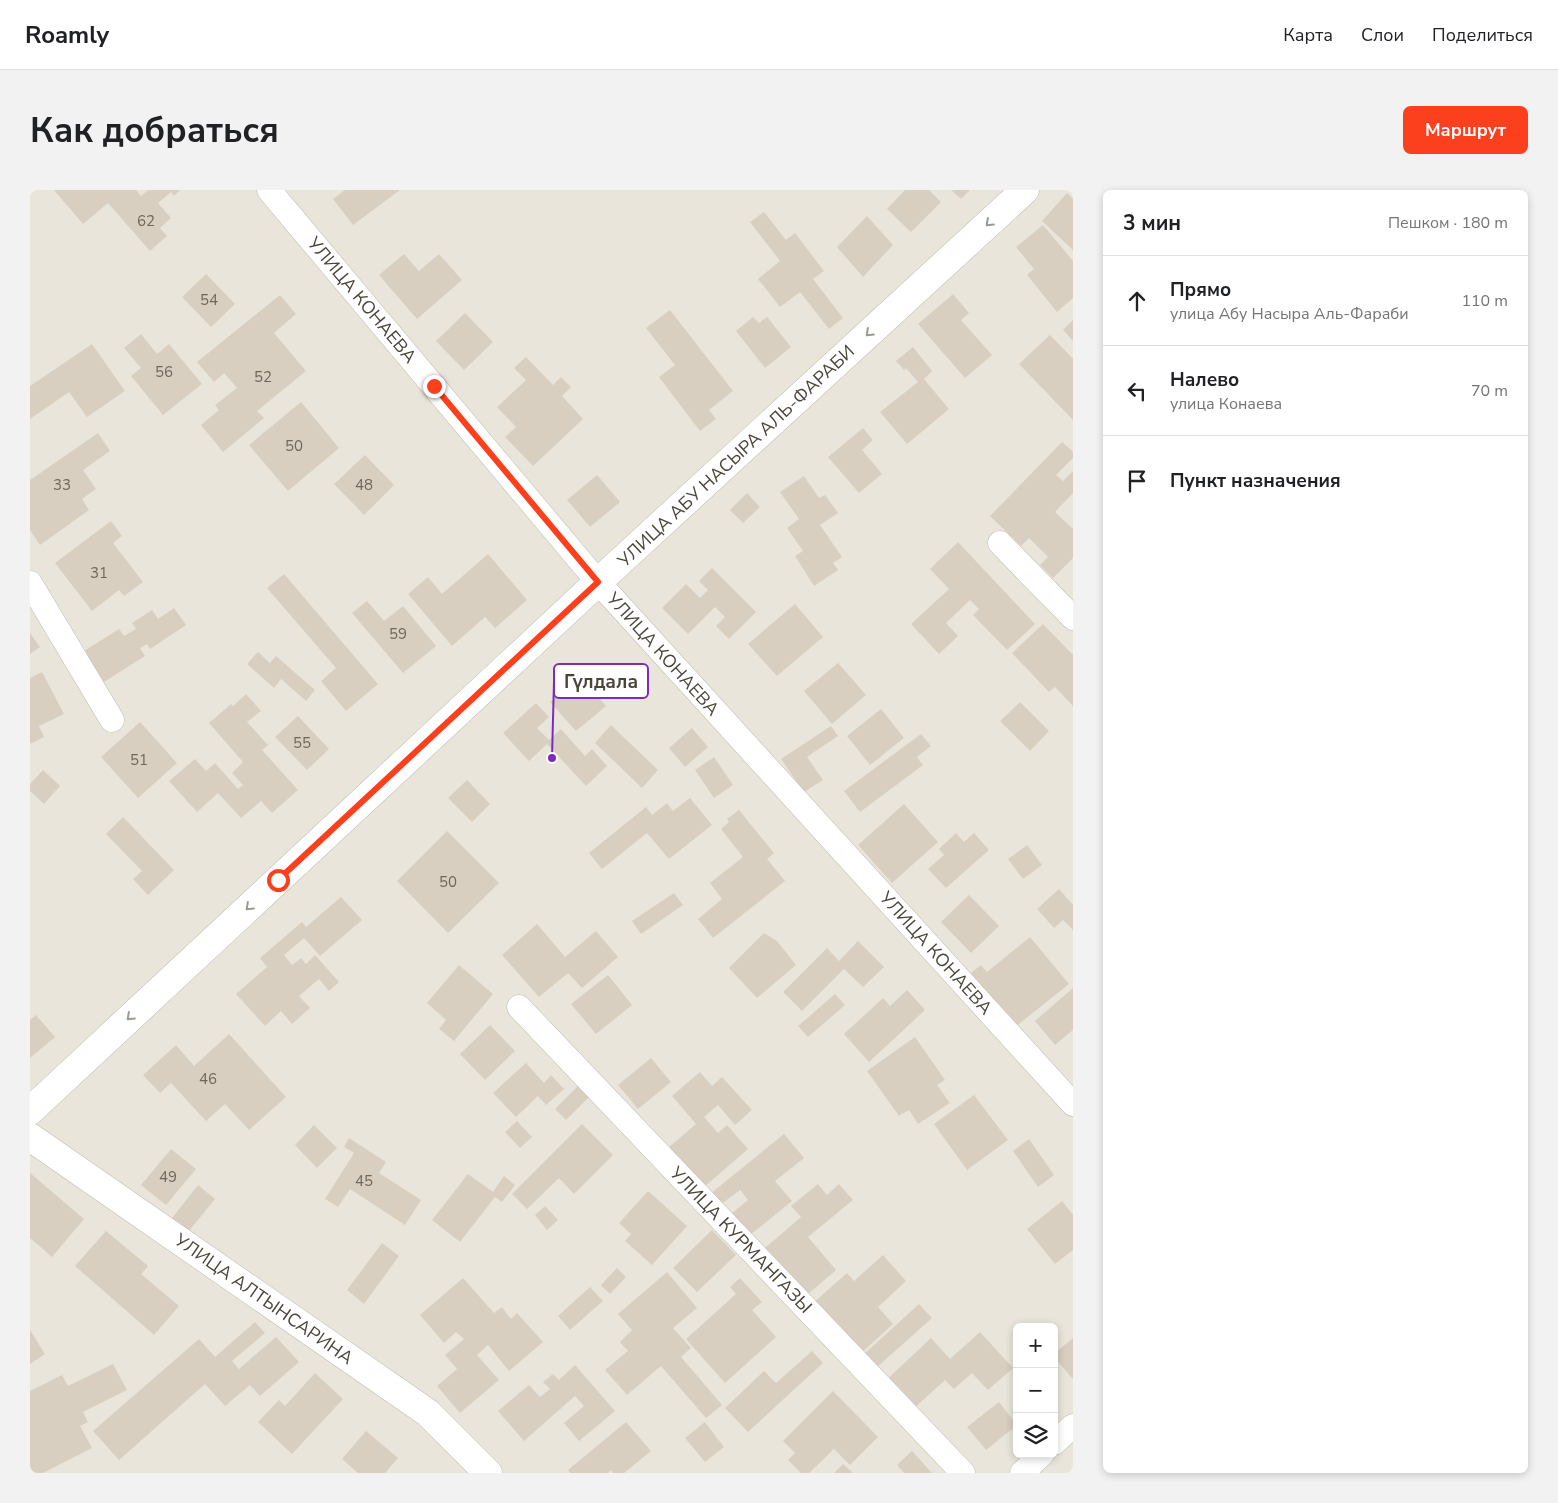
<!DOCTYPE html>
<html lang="ru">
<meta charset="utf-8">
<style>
body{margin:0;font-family:"Nunito Sans",sans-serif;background:#f2f2f2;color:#202124}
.controls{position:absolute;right:15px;bottom:15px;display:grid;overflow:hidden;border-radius:8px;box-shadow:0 2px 8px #0003}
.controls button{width:45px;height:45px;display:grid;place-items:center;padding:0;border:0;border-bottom:1px solid #e0e0e0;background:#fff;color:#202124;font:25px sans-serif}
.stop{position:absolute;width:15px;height:15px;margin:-11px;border:4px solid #fc3f1d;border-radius:50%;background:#fff}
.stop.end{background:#fc3f1d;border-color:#fff;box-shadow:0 1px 5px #0008}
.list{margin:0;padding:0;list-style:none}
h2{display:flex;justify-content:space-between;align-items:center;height:65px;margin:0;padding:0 20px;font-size:21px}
h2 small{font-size:16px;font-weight:400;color:#757577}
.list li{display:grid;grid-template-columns:32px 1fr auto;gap:15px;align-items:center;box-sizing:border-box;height:90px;padding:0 20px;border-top:1px solid #e0e0e0}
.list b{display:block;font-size:19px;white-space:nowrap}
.list p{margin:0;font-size:16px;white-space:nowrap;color:#757577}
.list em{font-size:16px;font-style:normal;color:#757577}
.icon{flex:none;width:28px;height:28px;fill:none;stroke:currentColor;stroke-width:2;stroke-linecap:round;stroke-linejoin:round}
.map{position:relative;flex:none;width:1043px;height:1283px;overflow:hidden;border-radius:8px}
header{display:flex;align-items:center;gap:30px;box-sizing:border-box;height:70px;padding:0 25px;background:#fff;border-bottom:1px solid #e0e0e0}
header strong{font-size:24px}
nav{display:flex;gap:28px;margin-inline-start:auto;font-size:18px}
.intro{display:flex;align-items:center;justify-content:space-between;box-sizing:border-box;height:120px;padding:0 30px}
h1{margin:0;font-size:35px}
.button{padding:12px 22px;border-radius:8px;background:#fc3f1d;color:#fff;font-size:18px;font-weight:700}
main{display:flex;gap:30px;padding:0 30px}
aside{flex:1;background:#fff;border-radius:8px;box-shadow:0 2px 8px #0003}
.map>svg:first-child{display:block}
.residential{fill:#eae5da;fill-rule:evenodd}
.building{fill:#d8cfc1}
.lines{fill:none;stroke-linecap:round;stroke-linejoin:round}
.minor-casing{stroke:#c2bbae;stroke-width:25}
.tertiary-casing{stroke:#c2bbae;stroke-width:29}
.minor{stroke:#fff;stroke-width:24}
.tertiary{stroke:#fff;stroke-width:28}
.oneway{stroke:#9c9892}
.route{stroke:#fc3f1d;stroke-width:6}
.labels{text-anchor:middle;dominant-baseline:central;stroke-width:5;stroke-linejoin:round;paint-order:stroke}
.number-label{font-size:15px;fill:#6e675b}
.street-label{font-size:18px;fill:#4b4439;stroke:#fff}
.leader{fill:none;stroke:#7b2cbf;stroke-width:2}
.callout-dot{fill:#7b2cbf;stroke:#fff;stroke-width:2}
.callout{fill:#fff;stroke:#7b2cbf;stroke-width:2}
.callout-label{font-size:19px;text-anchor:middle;font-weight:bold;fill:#4b4439}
</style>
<header>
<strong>Roamly</strong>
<nav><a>Карта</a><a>Слои</a><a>Поделиться</a></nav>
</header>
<div class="intro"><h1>Как добраться</h1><a class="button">Маршрут</a></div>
<main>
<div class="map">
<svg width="1043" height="1283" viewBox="0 0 1043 1283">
<rect width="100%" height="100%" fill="#f6f3ec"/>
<path class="residential" d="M0 0H1043V1283H0ZM987 1137H1024V1264H987Z"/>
<path class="building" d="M24 0H106L111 6 118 0H150L144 6 141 2 128 13 141 28 130 38 137 46 120 61 78 13 53 34Z
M315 0H370L323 35 303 9Z
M875 0H899L911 12 881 42 857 19Z
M921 0H940L931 9Z
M1037 3 1043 9V60L1012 31Z
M734 22 756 50 765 43 794 81 783 89 813 128 799 139 770 102 750 117 728 89 750 71 720 32Z
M837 26 863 55 833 87 807 57Z
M1013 35 1043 71V108L1027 122 997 85 1004 79 986 57Z
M374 64 389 81 409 64 432 90 387 129 349 85Z
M176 84 205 114 181 137 152 107Z
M923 104 939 123 931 130 962 165 935 188 888 134Z
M250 105 266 124 244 143 276 181 227 221 234 228 193 262 171 235 189 220 185 215 207 198 194 183 184 192 167 172Z
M640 120 703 201 679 220 686 229 670 241 629 187 645 175 616 138Z
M435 123 463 152 434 180 406 151Z
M723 127 729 133 737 127 761 157 735 178 706 141Z
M1043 130V151L1033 140Z
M111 144 127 164 139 154 172 194 133 225 101 186 111 178 94 158Z
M1020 145 1043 169V230L989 174Z
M62 154 95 201 57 227 39 202 0 229V196Z
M883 157 902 181 894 189 919 219 877 254 850 222 888 192 876 178 874 180 866 171Z
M496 167 523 195 531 187 541 197 532 206 553 229 503 276 475 247 486 237 467 217 496 190 484 178Z
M271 212 309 258 258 301 219 255Z
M833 238 843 250 832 260 852 284 829 303 798 267Z
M68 243 80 261 53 280 66 299 52 309 59 320 10 355 0 340V290Z
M1032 252 1043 262V268L1026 285 1033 291 1043 281V303L1025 322 1042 338 1043 337V368L1023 388 1010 375 1018 367 999 348 991 356 960 326Z
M335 265 364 295 334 325 304 294Z
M567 285 590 312 560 337 537 310Z
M774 286 789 308 795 305 808 323 790 335 812 367 803 373 808 380 784 396 765 366 773 361 757 338 769 329 750 302Z
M717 303 730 317 713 333 700 320Z
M81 331 92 346 83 353 113 392 94 406 89 400 62 421 25 373Z
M928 352 1005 434 977 460 943 425 949 419 940 410 916 433 928 446 909 464 881 434 919 399 900 379Z
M458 364 497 410 465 438 455 427 422 456 378 404 398 387 412 404Z
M682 378 726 422 699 449 686 436 695 427 685 417 658 444 632 418 656 394 670 408 678 400 669 391Z
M254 384 348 494 316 521 291 491 306 478 237 398Z
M337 411 354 431 373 416 406 456 373 483 322 423Z
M765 414 793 447 747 486 718 454Z
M144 418 156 435 120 459 117 454 110 458 115 466 74 492 54 461 89 439 94 446 106 439 102 433 122 420 128 429Z
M1013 434 1043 465V516L1025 497 1019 502 982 463Z
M0 443 10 457 0 464Z
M228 462 240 473 246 466 285 500 276 511 251 489 244 498 217 474Z
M808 473 836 505 802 534 774 501Z
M12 482 34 524 9 536 14 547 0 554V488Z
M551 486 576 516 546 541 520 512Z
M216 504 231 521 217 532 238 555 232 560 268 600 242 623 231 611 211 628 188 603 167 622 139 591 165 569 176 581 185 573 208 599 213 595 202 583 213 572 179 533 201 514 203 516Z
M990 512 1019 541 1000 561 970 531Z
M506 513 519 527 507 538 519 550 531 539 555 566 562 559 577 576 556 596 517 554 499 571 473 543Z
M851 519 874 548 840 575 817 546Z
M268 526 299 559 277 580 245 547Z
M110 532 147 573 108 608 71 567Z
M581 535 628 580 612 598 565 553Z
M801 536 808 546 777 567 793 590 774 602 751 569Z
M662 538 678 557 655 577 639 558Z
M891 544 901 556 887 567 893 575 830 622 814 601Z
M684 567 703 595 684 608 665 580Z
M13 580 30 596 14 614 0 601V594Z
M437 590 460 614 442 632 418 608Z
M660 608 682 635 639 669 617 643 572 679 559 663 616 617 622 625 637 613 643 621Z
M874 614 908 652 862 693 828 655Z
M709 620 744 663 737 669 755 691 683 748 668 729 692 709 680 693 713 667 691 639 699 632 697 629Z
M93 627 144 680 118 705 103 689 112 681 76 644Z
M417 641 469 693 418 743 367 691Z
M926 643 934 652 944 643 959 660 916 698 898 679 914 665 909 659Z
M997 655 1012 675 993 689 978 669Z
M1029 699 1043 715V740L1033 730 1024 738 1007 719Z
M644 703 653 715 611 744 602 731Z
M939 705 969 736 941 763 911 732Z
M311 707 332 730 290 766 274 748 254 765 262 775 271 768 276 774 285 765 309 792 299 801 289 789 269 806 280 818 262 834 251 821 235 836 206 804 237 777 230 768 272 732 276 737Z
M507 734 535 767 566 741 588 767 552 798 538 783 509 807 472 765Z
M734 743 747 751 766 775 727 808 699 778Z
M1000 747 1039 794 985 837 941 783 951 775 957 782Z
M828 751 854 777 833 797 814 779 772 821 753 802 797 758 809 771Z
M429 775 463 804 424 851 409 839 416 830 397 813Z
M578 785 602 815 566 844 541 814Z
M1043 798V840L1025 855 1005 831Z
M877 800 895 820 839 872 814 844 853 808 860 816Z
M805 804 815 815 778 847 768 836Z
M6 825 25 847 0 868V830Z
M460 835 485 861 455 890 430 864Z
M199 844 256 907 219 940 195 914 176 931 141 893 130 903 113 885 146 855 164 876Z
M885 847 915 890 907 895 920 913 888 934 879 920 869 926 837 881Z
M621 868 641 892 608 919 588 895Z
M496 873 514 893 521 885 534 899 516 915 508 906 486 927 463 903Z
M670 882 682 896 692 887 722 920 705 935 688 915 674 927 688 943 697 935 718 959 673 998 638 958 666 934 642 906Z
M548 896 559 907 536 930 525 919Z
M944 905 978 950 937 980 904 934Z
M487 931 502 947 490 958 475 942Z
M552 934 583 965 544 1004 529 988 497 1019 482 1004Z
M284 935 307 958 287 978 265 955Z
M754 944 774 968 745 991 762 1011 714 1050 696 1028 718 1010 710 1000 690 1015 680 1004Z
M319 948 356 972 349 983 391 1010 375 1035 320 999 308 1017 295 1009 324 963 314 957Z
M999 949 1024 985 1008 997 983 961Z
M141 959 166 979 136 1015 111 995Z
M0 983 54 1029 22 1067 0 1048Z
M438 984 463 1002 474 986 485 995 472 1012 465 1007 430 1052 402 1030Z
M788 994 797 1005 809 994 823 1010 778 1047 806 1080 777 1105 750 1073 743 1079 729 1063 771 1027 761 1016Z
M168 995 185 1009 159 1041 142 1028Z
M618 1001 657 1036 622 1075 595 1051 601 1044 589 1033Z
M1032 1011 1043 1025V1060L1025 1074 997 1039Z
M515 1016 528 1030 517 1040 505 1025Z
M682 1040 706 1065 667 1102 643 1078Z
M76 1041 118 1076 111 1084 149 1116 124 1145 45 1076Z
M352 1053 369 1066 334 1114 317 1100Z
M853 1065 876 1091 848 1117 863 1134 828 1166 782 1114 817 1083 824 1091Z
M587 1078 596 1087 580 1104 571 1095Z
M637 1082 667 1118 643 1138 661 1158 651 1167 692 1215 676 1228 631 1176 597 1205 575 1180 598 1161 590 1152 602 1140 588 1124Z
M433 1088 464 1123 472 1117 481 1129 487 1123 513 1152 479 1181 458 1155 447 1165 469 1190 430 1223 407 1196 427 1179 415 1165 434 1149 426 1142 414 1153 390 1125Z
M710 1088 732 1112 722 1120 746 1147 695 1193 656 1149 706 1104 700 1097Z
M560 1097 573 1111 540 1140 528 1126Z
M889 1114 902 1128 845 1179 832 1166Z
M225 1132 235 1143 202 1171 209 1179 246 1147 269 1172 230 1206 220 1195 195 1216 175 1194 89 1270 63 1241 169 1149 185 1167Z
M0 1140 15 1164 0 1174Z
M950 1142 983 1178 958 1200 942 1183 924 1199 915 1190 880 1222 853 1193 901 1148 920 1169Z
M1043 1148V1187L1042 1188 1024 1167V1164Z
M782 1161 793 1173 718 1242 695 1218 734 1181 746 1193Z
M83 1174 97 1200 53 1222 58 1232 50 1236 62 1258 13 1283H0V1201L32 1185 38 1196Z
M545 1175 585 1221 549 1251 534 1233 554 1216 545 1206 494 1251 468 1221 499 1195 510 1207 520 1199 513 1192 523 1184 529 1190Z
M285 1183 313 1209 262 1264 228 1232 249 1210 255 1216Z
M803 1201 848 1247 820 1275 804 1259 779 1283H771L758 1270 765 1263 753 1251Z
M969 1212 987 1235 956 1260 937 1237Z
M596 1232 621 1261 594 1283H583L581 1280 578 1283H540L538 1280Z
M675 1232 694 1257 675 1272 655 1248Z
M336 1241 368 1268 355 1283H328L312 1269Z
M882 1261 902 1283H874L867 1275Z
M813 1274 823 1283H804Z"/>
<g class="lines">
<defs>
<path id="minor" d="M239 0 568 392 1043 914
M970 353 1043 428
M0 393 82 530
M489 817 933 1283
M1024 1253 1043 1236
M992 1283 1012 1264"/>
<path id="tertiary" d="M0 921 568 392 995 0
M0 947 398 1223 458 1283"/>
</defs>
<use href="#minor" class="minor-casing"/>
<use href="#tertiary" class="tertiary-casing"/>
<use href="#minor" class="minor"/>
<use href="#tertiary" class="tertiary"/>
</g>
<defs><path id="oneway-chevron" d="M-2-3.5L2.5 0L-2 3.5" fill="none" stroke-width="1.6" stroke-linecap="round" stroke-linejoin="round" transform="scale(1.25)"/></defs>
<g class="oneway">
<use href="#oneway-chevron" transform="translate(959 33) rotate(137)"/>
<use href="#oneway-chevron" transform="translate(839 143) rotate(137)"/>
<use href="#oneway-chevron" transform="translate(219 717) rotate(137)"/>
<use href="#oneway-chevron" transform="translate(100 827) rotate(137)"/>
</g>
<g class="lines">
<path class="route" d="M248 690 568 392 404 196"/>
</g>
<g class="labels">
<g class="number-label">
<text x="116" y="31">62</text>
<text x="179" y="110">54</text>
<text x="134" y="182">56</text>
<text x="233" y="187">52</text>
<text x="264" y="256">50</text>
<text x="32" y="295">33</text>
<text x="334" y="295">48</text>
<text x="69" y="383">31</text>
<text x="368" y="444">59</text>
<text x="272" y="553">55</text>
<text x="109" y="570">51</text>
<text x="418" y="692">50</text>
<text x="178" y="889">46</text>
<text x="138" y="987">49</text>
<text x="334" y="991">45</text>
</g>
<g class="street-label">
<text transform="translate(332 110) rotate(50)">УЛИЦА КОНАЕВА</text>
<text transform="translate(706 266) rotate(-43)">УЛИЦА АБУ НАСЫРА АЛЬ-ФАРАБИ</text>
<text transform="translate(633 464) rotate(48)">УЛИЦА КОНАЕВА</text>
<text transform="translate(906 763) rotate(48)">УЛИЦА КОНАЕВА</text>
<text transform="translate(711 1050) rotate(46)">УЛИЦА КУРМАНГАЗЫ</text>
<text transform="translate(234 1109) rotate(35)">УЛИЦА АЛТЫНСАРИНА</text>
</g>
</g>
<path class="leader" d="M522 568L524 491"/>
<circle class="callout-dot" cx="522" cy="568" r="5"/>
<rect class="callout" x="524" y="474" width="94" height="34" rx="5"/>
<g class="callout-label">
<text x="571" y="498">Гүлдала</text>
</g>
</svg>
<div class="controls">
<button>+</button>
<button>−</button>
<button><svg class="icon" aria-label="layers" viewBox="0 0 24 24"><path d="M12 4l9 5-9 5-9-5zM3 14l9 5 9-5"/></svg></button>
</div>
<div class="stop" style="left:248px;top:690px"></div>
<div class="stop end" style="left:404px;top:196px"></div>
</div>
<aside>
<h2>3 мин<small>Пешком · 180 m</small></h2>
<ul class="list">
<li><svg class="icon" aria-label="ahead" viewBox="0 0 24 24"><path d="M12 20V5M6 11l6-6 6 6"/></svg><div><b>Прямо</b><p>улица Абу Насыра Аль-Фараби</p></div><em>110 m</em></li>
<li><svg class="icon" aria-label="left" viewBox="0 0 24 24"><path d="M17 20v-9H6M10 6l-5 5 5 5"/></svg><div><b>Налево</b><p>улица Конаева</p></div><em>70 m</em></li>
<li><svg class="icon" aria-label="arrive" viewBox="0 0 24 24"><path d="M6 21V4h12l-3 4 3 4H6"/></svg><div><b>Пункт назначения</b></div></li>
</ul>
</aside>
</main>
